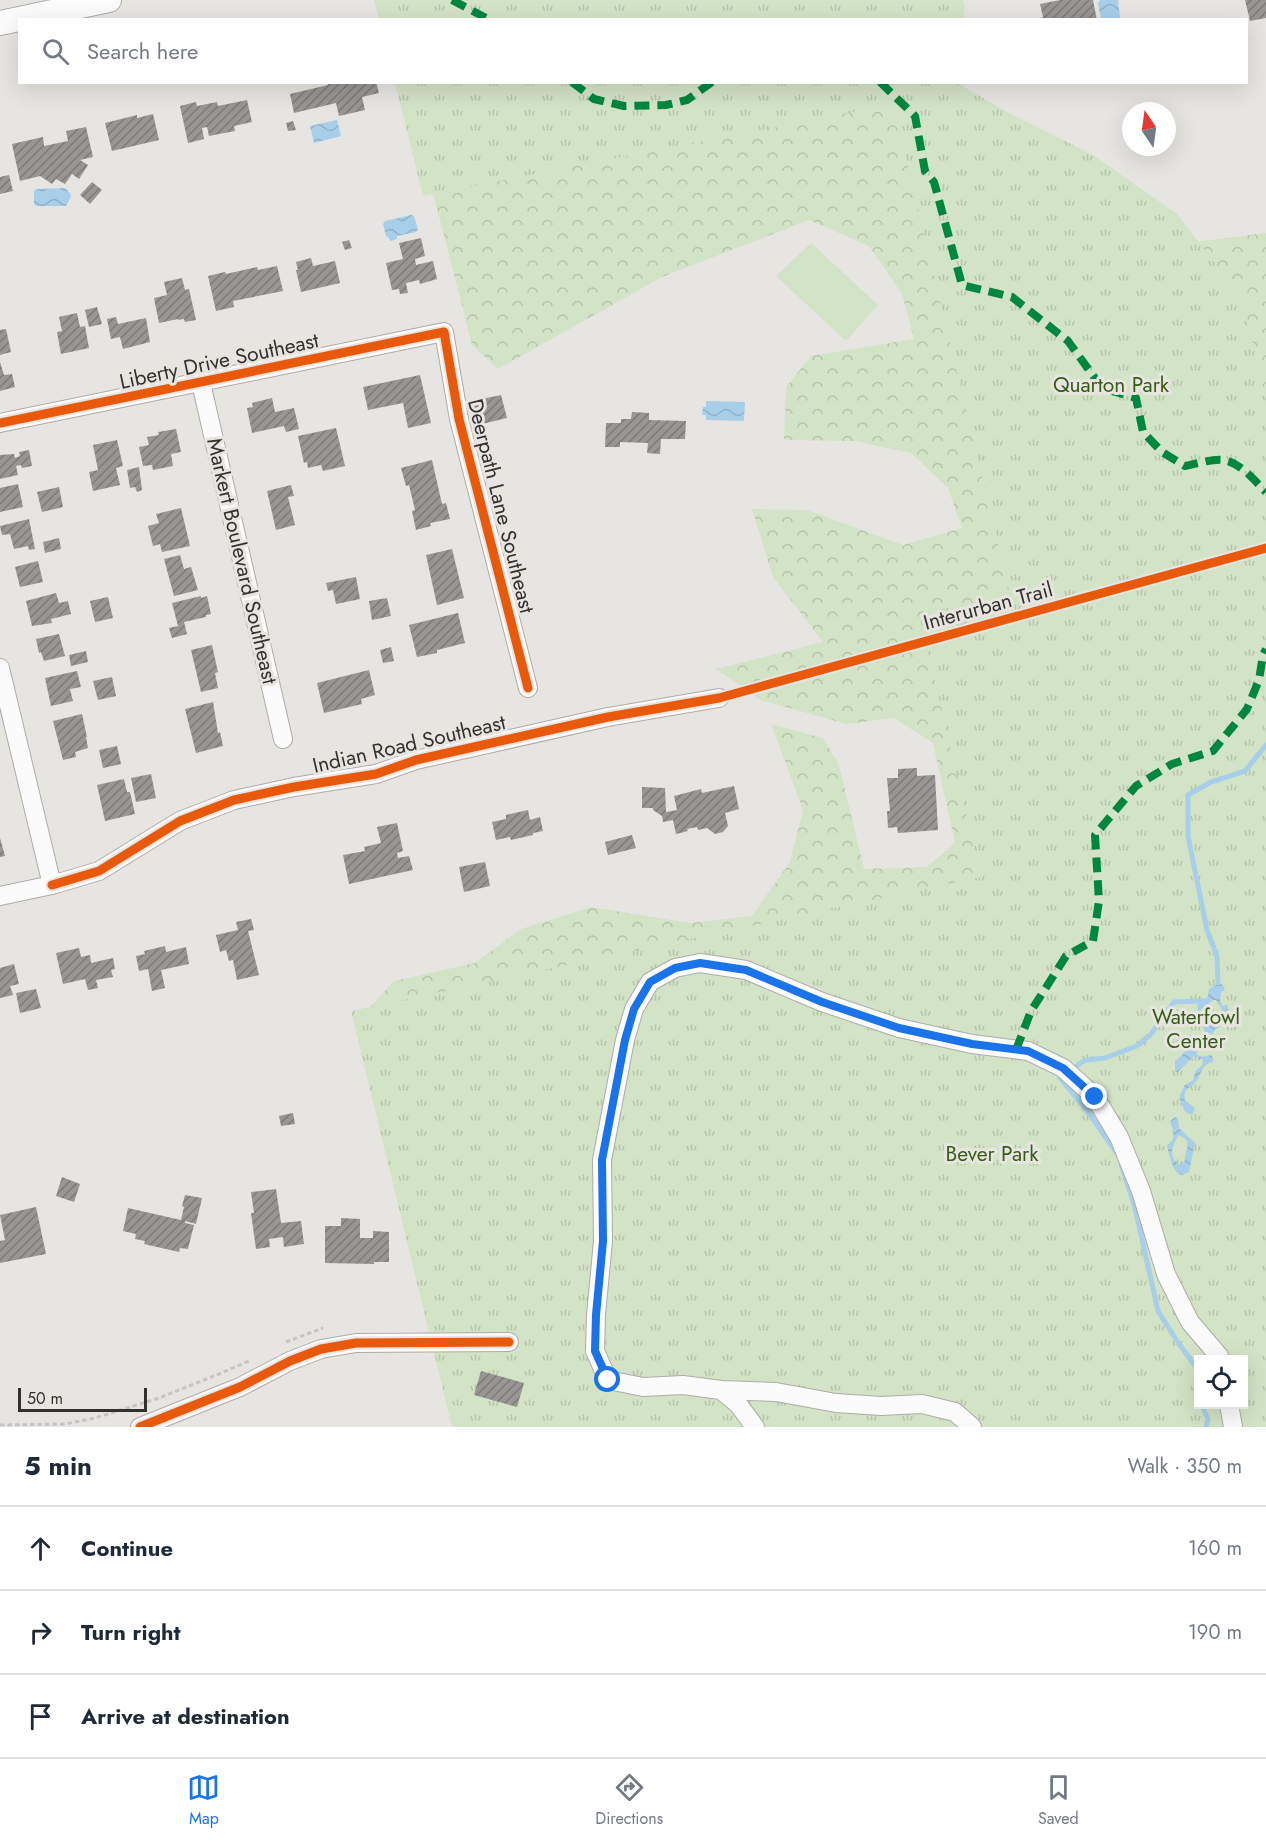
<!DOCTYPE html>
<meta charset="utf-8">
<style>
body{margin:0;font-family:Jost,sans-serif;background:#f6f6f7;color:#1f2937}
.controls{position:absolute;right:18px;bottom:18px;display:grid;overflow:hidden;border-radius:0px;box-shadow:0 6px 24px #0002}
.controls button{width:54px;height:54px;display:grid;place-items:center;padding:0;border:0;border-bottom:2px solid #e0e1e3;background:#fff;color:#1f2937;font:30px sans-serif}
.compass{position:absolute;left:1122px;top:102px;width:54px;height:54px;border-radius:50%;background:#fff;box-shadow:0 6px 24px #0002;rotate:347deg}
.scale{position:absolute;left:18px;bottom:15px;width:129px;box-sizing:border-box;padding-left:6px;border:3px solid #323130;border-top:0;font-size:16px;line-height:21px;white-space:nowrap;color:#323130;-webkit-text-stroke:4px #e8e5e1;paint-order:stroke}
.stop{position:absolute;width:18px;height:18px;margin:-14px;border:4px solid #1a73e8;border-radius:50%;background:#fff}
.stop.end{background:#1a73e8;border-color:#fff;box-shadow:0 2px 6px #0008}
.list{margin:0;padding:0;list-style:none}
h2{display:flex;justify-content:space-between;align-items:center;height:78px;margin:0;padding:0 24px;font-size:26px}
h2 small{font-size:20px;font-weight:400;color:#747a83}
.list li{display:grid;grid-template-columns:39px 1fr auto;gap:18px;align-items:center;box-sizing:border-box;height:84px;padding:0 24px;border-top:2px solid #e0e1e3}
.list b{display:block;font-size:22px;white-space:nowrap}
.list em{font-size:20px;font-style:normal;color:#747a83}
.icon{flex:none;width:33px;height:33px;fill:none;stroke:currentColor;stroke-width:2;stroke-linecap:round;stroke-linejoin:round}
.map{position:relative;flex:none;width:1266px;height:1427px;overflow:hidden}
.search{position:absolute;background:#fff;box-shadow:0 6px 24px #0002;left:18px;right:18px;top:18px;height:66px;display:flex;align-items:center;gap:15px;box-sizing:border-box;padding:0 21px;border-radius:0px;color:#747a83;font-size:22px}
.sheet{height:330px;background:#fff}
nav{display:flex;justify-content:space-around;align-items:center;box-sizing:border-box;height:84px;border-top:2px solid #e0e1e3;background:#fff;font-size:16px;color:#747a83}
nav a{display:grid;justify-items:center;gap:3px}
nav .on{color:#1a73e8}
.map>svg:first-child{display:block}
.grass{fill:#d3e3c6}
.forest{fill:url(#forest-crowns)}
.park{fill:url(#park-tufts);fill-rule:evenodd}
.water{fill:url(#water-waves);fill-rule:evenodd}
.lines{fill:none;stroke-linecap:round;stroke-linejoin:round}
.stream{stroke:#a7cfe9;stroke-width:5}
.building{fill:url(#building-hatch)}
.minor-casing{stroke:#aeacaa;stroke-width:20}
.major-casing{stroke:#aeacaa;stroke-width:26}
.path{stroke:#c5c5c5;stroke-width:3;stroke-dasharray:4.5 3;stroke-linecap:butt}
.minor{stroke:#fbfbfb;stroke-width:18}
.major{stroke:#fbfbfb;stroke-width:24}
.quiet{stroke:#00873e;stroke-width:8;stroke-dasharray:15 8;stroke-linecap:butt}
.cycleway-casing{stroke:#e8e5e1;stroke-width:13}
.cycleway{stroke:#e8590c;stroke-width:9}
.route{stroke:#1a73e8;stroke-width:8}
.labels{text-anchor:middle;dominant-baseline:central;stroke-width:6;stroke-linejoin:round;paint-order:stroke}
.street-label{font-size:21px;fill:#323130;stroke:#e8e5e1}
.park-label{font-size:21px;fill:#355d14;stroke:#e8e5e1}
</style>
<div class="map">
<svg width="1266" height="1427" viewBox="0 0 1266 1427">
<defs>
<pattern id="forest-crowns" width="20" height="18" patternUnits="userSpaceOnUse" patternTransform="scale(1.5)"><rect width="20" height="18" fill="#d3e3c6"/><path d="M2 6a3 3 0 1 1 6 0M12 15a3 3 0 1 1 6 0" fill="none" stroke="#b6c3aa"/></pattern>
<pattern id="park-tufts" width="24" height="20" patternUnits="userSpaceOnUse" patternTransform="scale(1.5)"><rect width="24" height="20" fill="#d3e3c6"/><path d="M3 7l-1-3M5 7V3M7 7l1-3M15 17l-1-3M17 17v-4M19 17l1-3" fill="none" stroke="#b6c3aa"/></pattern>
<pattern id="water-waves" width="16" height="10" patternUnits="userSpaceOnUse" patternTransform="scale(1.5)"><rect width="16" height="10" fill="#a7cfe9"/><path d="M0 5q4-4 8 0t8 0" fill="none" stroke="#90b2c8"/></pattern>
<pattern id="building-hatch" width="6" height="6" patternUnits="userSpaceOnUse" patternTransform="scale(1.5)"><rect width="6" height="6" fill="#979694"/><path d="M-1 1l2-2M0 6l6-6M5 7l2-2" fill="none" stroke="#7c7b79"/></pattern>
</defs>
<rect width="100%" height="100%" fill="#e7e5e2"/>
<path class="grass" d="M811 243 878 305 846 341 776 276Z"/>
<path class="forest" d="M947 83 1163 246 1266 233V910L362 1016 394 981 475 963 521 929 591 907 690 923 752 916 790 862 803 810 771 724 823 738 839 765 864 869 927 867 955 843 933 743 894 718 846 724 761 700 716 669 823 642 773 577 752 509 807 510 903 545 962 528 948 488 911 453 855 441 784 440 786 387 811 356 914 339 902 294 869 246 809 220 662 277 498 369 472 345 427 169Z"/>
<path class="park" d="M374 0H963L965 6 963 20H379Z
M395 83H957L1011 114 1095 156 1177 214 1243 300 1266 399V1427H452L351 1011 981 877 919 614 1010 595 893 104 423 196ZM1198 1360H1244V1404H1198Z"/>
<path class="water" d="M1100 0H1118L1120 17 1119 19H1101L1098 3Z
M337 120 341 136 314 143 310 126Z
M65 188 70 193 71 197 66 206H36L34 204V191L36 189Z
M411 215 414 216 418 229 416 232 397 236V239L390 241 389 238 386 236 383 224 385 221Z
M706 401 745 402 744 421 706 420V415H702L703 407H706Z
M1218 983 1223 985 1225 990 1221 992 1220 1000 1222 1006 1227 1005 1229 1011 1219 1023 1220 1027 1214 1030 1213 1034 1205 1033 1203 1026 1215 1022 1217 1015 1222 1010 1216 1000H1213L1198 1012 1197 1001 1200 998 1205 999 1208 996 1209 989Z
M1189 1035H1193L1199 1040V1048L1196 1054 1201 1057 1212 1055 1213 1062C1202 1064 1202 1072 1197 1080 1191 1090 1183 1086 1185 1101L1195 1108 1192 1115 1185 1112 1179 1098 1184 1086 1193 1080 1196 1070 1202 1066 1203 1060 1194 1056 1178 1072H1175V1061C1192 1048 1183 1049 1189 1035Z
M1174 1117 1178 1118 1179 1128 1195 1143 1189 1172C1186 1173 1183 1176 1179 1174 1173 1171 1168 1152 1167 1145 1177 1138 1174 1132 1170 1122ZM1179 1135 1187 1140C1189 1151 1184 1152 1185 1160L1181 1165C1167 1158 1172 1145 1179 1135Z"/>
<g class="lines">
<path class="stream" d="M1218 983 1217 956 1207 930 1188 836V795L1211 782 1245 771 1266 745
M1118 1155 1088 1112 1060 1078 1085 1060 1105 1058 1137 1046 1151 1034 1174 1002 1197 1001
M1121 1164 1135 1208 1158 1311 1177 1341 1198 1370
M1198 1391V1401
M1201 1404 1208 1419 1206 1427"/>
</g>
<path class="building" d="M1060 0H1093L1097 20H1038L1043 17 1040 4Z
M1245 0H1266V18L1250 21Z
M327 82H376L379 93 362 97 365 110 339 116 336 103 294 113 290 94 328 85Z
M247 100 252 122 234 126 235 131 209 136 207 127 202 128 204 139 188 143 180 106 196 102 197 106 217 102 218 106Z
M153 114 159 140 112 151 105 123 137 115V118Z
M293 121 296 130 288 131 286 123Z
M86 127 93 157 80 160 88 165 79 179 72 174 65 184 56 179 52 184 40 176 20 181 12 144 43 137 44 146 68 141 66 131Z
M9 175 13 191 0 194V177Z
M92 182 102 190 90 204 80 195Z
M421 238 425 256 415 259 416 265 433 261 437 279 420 284 419 280 406 283 408 293 400 294 399 289 392 290 386 263 403 259 399 243Z
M349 240 352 248 345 250 342 242Z
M311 258 313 266 335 261 340 283 301 292 296 270H298L296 262Z
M277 266 283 291 233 301 234 307 216 311 208 276 225 272 226 274 257 267 258 270Z
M182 278 185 290 189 289 196 320 185 322 184 319 178 320V319L159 323 154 298 167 295 164 282Z
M97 307 102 324 89 327 85 310Z
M77 313 80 327 85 326 89 348 61 354 57 332 62 331 59 317Z
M116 317 118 324 146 318 150 342 123 349 120 337 111 339 107 319Z
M6 329 11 352 0 355V330Z
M0 362 4 375 12 374 15 387 0 391Z
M420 375 431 423 408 428 403 403 368 410 363 387Z
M501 395 507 418 478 425 472 401Z
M272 398 275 412 294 408 299 429 286 432 284 426 252 433 247 408 253 407 252 403Z
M632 412 649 413V420L686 421 685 439H661L660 454 647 453 648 443 620 442V447H605L606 423H621V419H631Z
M336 428 345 466 323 471 321 465 308 468 307 462 304 463 298 436Z
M176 429 181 452 171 454 173 466 153 470 152 465 143 466 139 447 149 445 147 437 159 435 158 432Z
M117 440 123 466 116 468 120 485 93 491 89 472 98 470 93 445Z
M29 450 32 466 22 468 21 465 16 466 18 475 0 479V455L14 454 15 458 20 456 19 452Z
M432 460 442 504 446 503 450 519 430 523 431 526 416 530 412 511 415 510 409 485 406 486 401 468Z
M139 467 142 490 137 492 135 487 130 488 127 470Z
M18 484 23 507 0 512V488Z
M291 485 294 496 288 497 295 525 276 530 267 491Z
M59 487 63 507 42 512 37 492Z
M181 508 190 546 162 552 160 544 153 546 148 526 159 523 156 514Z
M29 519 35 549 29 550 28 546 14 549 10 534 2 535 0 526Z
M59 538 61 549 45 553 43 542Z
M452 549 464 598 437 605 426 555Z
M180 555 184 569 191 567 198 590 174 596 164 559Z
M38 561 43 582 20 587 15 567Z
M356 577 360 599 336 604 333 590 328 591 326 583Z
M56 593 59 603 68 601 71 614 51 619 52 623 32 626 26 601Z
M201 596V598L207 596 211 614 206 615V617L184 622 187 634 172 638 169 628 178 626 172 603Z
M108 597 113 618 95 622 90 601Z
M387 598 391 616 372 620 369 601Z
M458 613 465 643 437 650V653L417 657 409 625Z
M59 634 65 656 44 661 41 652 39 653 36 639Z
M212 645 218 672 215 673 218 688 201 692 191 650Z
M391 647 394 661 383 663 380 650Z
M86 651 88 662 71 666 69 655Z
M369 670 375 695 361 699 362 704 324 713 317 683Z
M77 671 81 687 70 689 73 701 51 706 45 678Z
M112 677 116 696 98 700 93 681Z
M213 702 218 733 220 732 223 746 196 753 185 709Z
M82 714 87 737H86L88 748 75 752 76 757 63 760 53 721Z
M117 746 121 764 103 768 99 750Z
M917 768V776L935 775 938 830 898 833 897 827 888 828 887 811H890L887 778H898V769Z
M151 774 156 798 136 802 131 778Z
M124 779 127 792H130L135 814 105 821 97 785Z
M734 786 739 809 725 813 728 826 723 832 715 834 707 828 698 830 697 827 687 829 688 831 676 834 673 820 663 822 662 816 653 810V808H642V787L665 788 666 812 677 810 674 796 701 789 702 793Z
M528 810 530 820 540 817 543 831 533 833V835L511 840 510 837 496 840 492 822 506 819V815Z
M397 823 403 851 397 853 398 858 409 856 413 870 349 884 343 855 365 851 364 847 381 843 377 827Z
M632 835 636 848 608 855 605 842Z
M0 838 5 856 0 857Z
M485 862 490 886 464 892 459 867Z
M251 919 254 930 248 931 259 975 237 980 233 960 229 961 226 950 220 952 216 935 238 930 236 922Z
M165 946 166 952 186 947 189 964 161 970 165 988 152 991 148 969 139 971 136 956 145 954 144 951Z
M79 948 81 957 90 955 91 963 113 958 115 969 111 970 113 977 96 980 98 988 88 990 85 979 63 984 56 953Z
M14 964 19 984 10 986 13 995 0 998V968Z
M36 989 41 1008 20 1013 16 993Z
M293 1113 295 1124 281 1126 279 1116Z
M62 1177 80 1184 74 1202 56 1196Z
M276 1189 281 1223 301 1221 304 1244 284 1247 283 1237 269 1239 270 1247 256 1249 251 1213H254L251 1192Z
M185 1195 202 1198 196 1224 185 1221V1223L194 1225 188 1249 180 1248 179 1252 144 1244 145 1241 135 1239 136 1234 123 1231 128 1208 181 1220 184 1207 182 1206Z
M36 1207 46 1254 0 1263V1241L5 1240 0 1215Z
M341 1218 360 1219V1238H373V1231L389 1232V1262H374V1264L325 1263V1226H341Z
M481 1371 524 1383 517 1407 474 1395Z"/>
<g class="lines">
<defs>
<path id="minor" d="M201 383 283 739
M0 423 444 332 459 419 528 688
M0 668 52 885
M0 896 52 885 99 871 180 821 234 800 294 787 376 774 416 760 608 717 719 698
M721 1390 738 1404 755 1427
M1229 1404 1233 1427
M140 1427 240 1387 290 1361 321 1349 356 1343 509 1342
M972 1427 955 1412 922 1404 881 1406 836 1403 776 1392 721 1390 683 1385 643 1387 608 1380 595 1351 596 1315 603 1241 602 1160 625 1040 634 1009 650 982 675 968 700 963 746 970 822 1002 899 1028 972 1044 1028 1051 1063 1068 1095 1097 1119 1137 1141 1191 1166 1274 1190 1322 1219 1356 1220 1360"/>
<path id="major" d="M0 23 109 0"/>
</defs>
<use href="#minor" class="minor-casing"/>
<use href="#major" class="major-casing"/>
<path class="path" d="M286 1342 323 1328
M0 1425 65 1424 95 1418 159 1398 219 1374 251 1360"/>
<use href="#minor" class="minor"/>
<use href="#major" class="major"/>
<path class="quiet" d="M452 0 490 20
M572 82 594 99 624 106 666 105 687 100 712 82
M880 82 915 116 925 171 934 182 962 285 1012 297 1068 341 1102 388 1136 398 1143 432 1162 452 1185 466C1197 464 1216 457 1228 461 1243 466 1255 481 1266 492
M1016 1050 1031 1011 1066 956 1093 941 1099 901 1095 835 1136 786 1172 764 1213 751 1247 709 1259 680 1263 655 1266 649"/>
<defs>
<path id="cycleway" d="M0 423 444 332 459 419 528 688
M52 885 99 871 180 821 234 800 294 787 376 774 416 760 608 717 719 698 1266 548
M140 1427 240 1387 290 1361 321 1349 356 1343 509 1342"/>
</defs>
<use href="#cycleway" class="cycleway-casing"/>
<use href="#cycleway" class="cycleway"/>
</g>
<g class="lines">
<path class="route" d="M608 1380 595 1351 596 1315 603 1241 602 1160 625 1040 634 1009 650 982 675 968 700 963 746 970 822 1002 899 1028 972 1044 1028 1051 1063 1068 1095 1097"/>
</g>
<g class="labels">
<g class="street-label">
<text transform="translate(219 361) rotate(-12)">Liberty Drive Southeast</text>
<text transform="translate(501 506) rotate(76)">Deerpath Lane Southeast</text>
<text transform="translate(242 561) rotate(77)">Markert Boulevard Southeast</text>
<text transform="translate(988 606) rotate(-15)">Interurban Trail</text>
<text transform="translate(409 744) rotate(-13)">Indian Road Southeast</text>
</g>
<g class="park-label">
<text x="1111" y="385">Quarton Park</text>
<text x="1196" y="1017">Waterfowl<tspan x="1196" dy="24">Center</tspan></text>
<text x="992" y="1154">Bever Park</text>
</g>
</g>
</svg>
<div class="controls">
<button><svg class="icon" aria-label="locate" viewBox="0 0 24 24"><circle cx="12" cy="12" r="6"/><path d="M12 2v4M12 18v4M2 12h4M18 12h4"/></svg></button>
</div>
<svg class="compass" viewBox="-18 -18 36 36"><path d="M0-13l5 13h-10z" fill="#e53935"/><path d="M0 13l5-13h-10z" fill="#747a83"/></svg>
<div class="scale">50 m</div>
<div class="stop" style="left:608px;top:1380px"></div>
<div class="stop end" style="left:1095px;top:1097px"></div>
<div class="search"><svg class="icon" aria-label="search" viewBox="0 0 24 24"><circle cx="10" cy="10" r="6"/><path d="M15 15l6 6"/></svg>Search here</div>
</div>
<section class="sheet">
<h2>5 min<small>Walk · 350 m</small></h2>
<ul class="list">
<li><svg class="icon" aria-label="ahead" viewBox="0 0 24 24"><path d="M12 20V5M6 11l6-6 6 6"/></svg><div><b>Continue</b></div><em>160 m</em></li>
<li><svg class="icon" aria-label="right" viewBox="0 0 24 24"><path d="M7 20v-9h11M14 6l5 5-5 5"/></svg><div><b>Turn right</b></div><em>190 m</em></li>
<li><svg class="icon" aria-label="arrive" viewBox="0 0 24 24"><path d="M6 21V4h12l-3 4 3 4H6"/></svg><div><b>Arrive at destination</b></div></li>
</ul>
</section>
<nav>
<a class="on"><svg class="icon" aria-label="map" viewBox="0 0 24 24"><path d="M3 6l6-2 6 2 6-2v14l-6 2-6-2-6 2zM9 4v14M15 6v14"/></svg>Map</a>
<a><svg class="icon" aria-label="directions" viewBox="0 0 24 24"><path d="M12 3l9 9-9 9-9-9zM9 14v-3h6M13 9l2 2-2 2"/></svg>Directions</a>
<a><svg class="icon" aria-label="saved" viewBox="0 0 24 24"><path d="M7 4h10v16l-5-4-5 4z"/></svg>Saved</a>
</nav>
